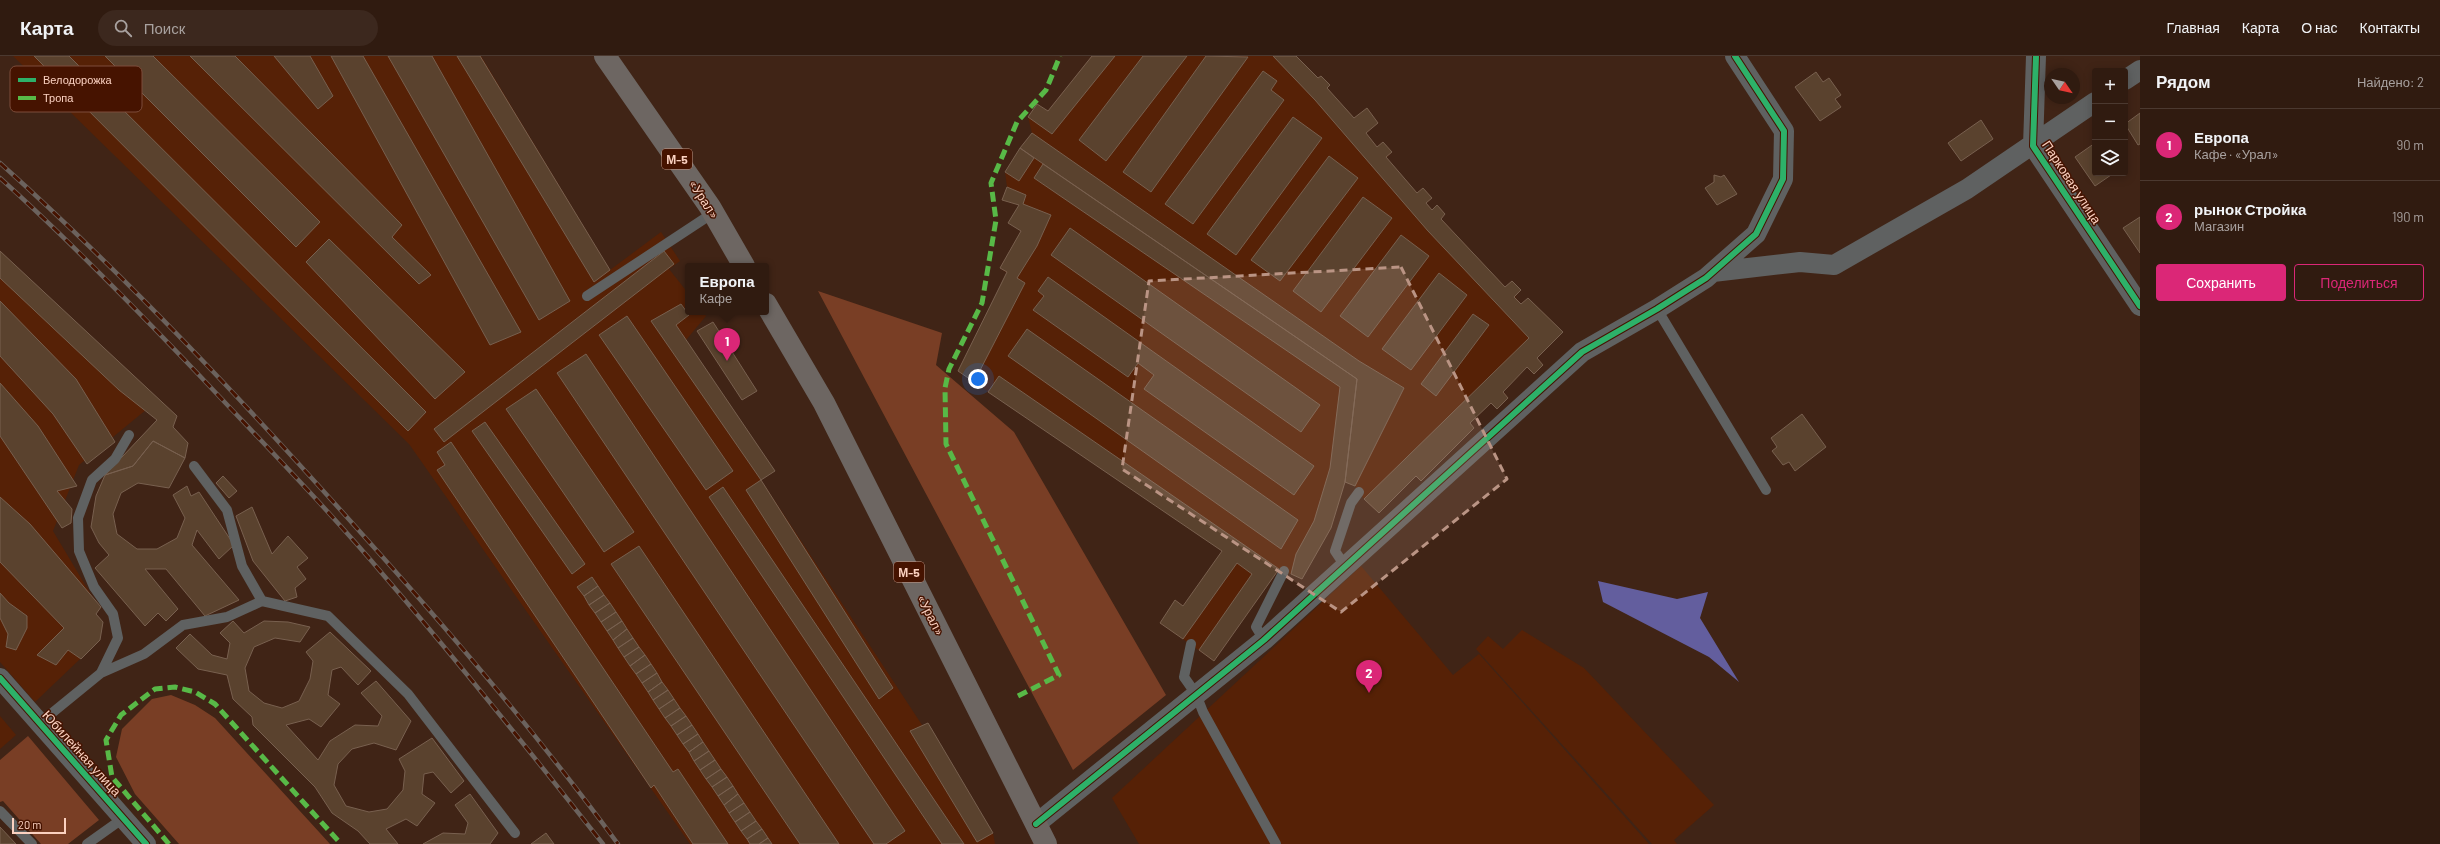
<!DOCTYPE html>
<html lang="ru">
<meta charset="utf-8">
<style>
body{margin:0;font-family:Barlow,sans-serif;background:#3c281e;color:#f1f3f6}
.controls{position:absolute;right:12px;top:12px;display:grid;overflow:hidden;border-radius:4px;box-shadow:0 2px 10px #0003}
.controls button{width:36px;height:36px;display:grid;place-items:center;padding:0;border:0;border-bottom:1px solid #4b3930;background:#301b10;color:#f1f3f6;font:20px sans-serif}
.compass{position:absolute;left:2044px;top:12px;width:36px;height:36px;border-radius:50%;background:#301b10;box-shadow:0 2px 10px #0003;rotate:124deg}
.scale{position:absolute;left:12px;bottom:10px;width:54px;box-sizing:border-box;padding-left:4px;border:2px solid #fbd1c0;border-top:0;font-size:11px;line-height:14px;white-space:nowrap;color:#fbd1c0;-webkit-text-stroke:3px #461300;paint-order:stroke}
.you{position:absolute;left:978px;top:323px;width:14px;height:14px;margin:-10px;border:3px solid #fff;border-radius:50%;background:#1a73e8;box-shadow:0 0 0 6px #1a73e833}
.badge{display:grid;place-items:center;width:26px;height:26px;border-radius:50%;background:#db2777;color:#fff;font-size:13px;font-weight:700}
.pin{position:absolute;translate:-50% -33px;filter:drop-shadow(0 1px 2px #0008)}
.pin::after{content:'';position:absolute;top:21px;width:14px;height:12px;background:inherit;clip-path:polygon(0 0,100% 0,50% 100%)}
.popup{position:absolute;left:685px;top:207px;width:84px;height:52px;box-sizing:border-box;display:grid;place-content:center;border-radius:4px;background:#301b10;filter:drop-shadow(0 1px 3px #0005);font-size:13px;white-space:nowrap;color:#a8a19f}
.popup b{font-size:15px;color:#f1f3f6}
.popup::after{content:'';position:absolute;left:50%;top:100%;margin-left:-8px;border:8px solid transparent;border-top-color:#301b10}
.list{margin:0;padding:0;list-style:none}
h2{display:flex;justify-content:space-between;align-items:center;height:52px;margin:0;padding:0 16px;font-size:17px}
h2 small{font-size:13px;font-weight:400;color:#a8a19f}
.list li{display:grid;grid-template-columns:26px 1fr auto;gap:12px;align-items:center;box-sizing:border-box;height:72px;padding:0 16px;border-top:1px solid #4b3930}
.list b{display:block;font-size:15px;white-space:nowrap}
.list p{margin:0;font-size:13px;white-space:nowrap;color:#a8a19f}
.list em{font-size:13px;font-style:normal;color:#a8a19f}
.actions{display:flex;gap:8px;padding:12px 16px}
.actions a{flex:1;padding:9px 0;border:1px solid #db2777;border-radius:4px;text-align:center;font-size:14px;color:#db2777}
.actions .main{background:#db2777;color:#fff}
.icon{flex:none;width:22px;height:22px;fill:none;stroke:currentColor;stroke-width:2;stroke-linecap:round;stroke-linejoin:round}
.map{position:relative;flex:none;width:2140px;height:788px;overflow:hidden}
header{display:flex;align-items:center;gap:24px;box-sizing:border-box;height:56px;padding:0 20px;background:#301b10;border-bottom:1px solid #4b3930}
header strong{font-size:19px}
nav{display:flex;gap:22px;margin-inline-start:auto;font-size:14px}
.search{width:280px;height:36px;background:#3c281e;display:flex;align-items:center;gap:10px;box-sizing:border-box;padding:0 14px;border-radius:22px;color:#a8a19f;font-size:15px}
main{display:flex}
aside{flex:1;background:#301b10}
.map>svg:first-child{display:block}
.built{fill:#562106}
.green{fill:#793e25}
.water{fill:#635e9e}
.building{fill:#5a422e;stroke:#78604f}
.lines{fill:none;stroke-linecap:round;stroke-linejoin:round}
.lane{stroke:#5f6161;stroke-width:10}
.street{stroke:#5f6161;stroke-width:20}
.highway{stroke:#6d6662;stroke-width:22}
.rail-casing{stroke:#6b625d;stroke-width:4.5}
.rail{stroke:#461300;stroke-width:3;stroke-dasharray:9;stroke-linecap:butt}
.quiet{stroke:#58b947;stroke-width:5;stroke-dasharray:10 5;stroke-linecap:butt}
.cycleway-casing{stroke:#461300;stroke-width:8}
.cycleway{stroke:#2db169;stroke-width:6}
.marked{fill:#ba9484;fill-opacity:0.2;stroke:#ba9484;stroke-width:3;stroke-dasharray:8 5;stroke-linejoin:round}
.labels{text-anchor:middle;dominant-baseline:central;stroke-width:3;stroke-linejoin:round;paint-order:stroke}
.shield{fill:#461300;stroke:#c59886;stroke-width:1}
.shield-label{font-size:12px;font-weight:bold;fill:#fbd1c0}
.street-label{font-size:13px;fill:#fbd1c0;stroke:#461300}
.key{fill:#461300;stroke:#7c4c3a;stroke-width:1}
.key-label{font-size:11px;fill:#fbd1c0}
</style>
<header>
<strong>Карта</strong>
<div class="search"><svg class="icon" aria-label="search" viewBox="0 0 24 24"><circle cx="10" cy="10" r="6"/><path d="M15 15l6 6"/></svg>Поиск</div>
<nav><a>Главная</a><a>Карта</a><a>О нас</a><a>Контакты</a></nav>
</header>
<main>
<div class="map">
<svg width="2140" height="788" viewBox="0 0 2140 788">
<rect width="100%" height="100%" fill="#402416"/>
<path class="built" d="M13 0H481L610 214 661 176 680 205 669 213 688 237V256H703L706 260 686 284 761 424 993 777 995 788H690L409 388Z
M1092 0H1296L1318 22 1321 20 1330 29 1327 32 1354 62 1367 52 1378 67 1366 77 1377 91 1383 86 1392 96 1386 102 1417 137 1423 132 1432 142 1426 147 1432 154 1437 149 1445 158 1441 163 1505 231 1512 225 1521 234 1515 241 1521 248 1528 242 1563 276 1537 302 1543 309 1534 318 1527 311 1503 335 1508 342 1497 353 1491 347 1470 367 1474 372 1421 425 1416 420 1379 457 1364 443 1355 430 1345 426 1331 472 1302 523 1279 513 1214 605 1160 567 1175 544 1183 550 1222 495 958 315 1007 217 1000 212 1021 175 1019 149 1002 144 1007 131 1005 116 1032 77 1028 61 1037 48 1048 55Z
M0 195 147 353 79 409 53 475 93 542 100 584 35 646 0 606Z
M1361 510 1453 619 1479 598 1649 788H1139L1112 742Z
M1522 574 1584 612 1714 749 1674 784 1677 788H1652L1476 593 1488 580 1503 593Z
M0 660 16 679 0 693Z"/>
<path class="green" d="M818 235 942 277 936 309 1014 376 1166 639 1073 714Z
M171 639 195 649 215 662 330 788H179L135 738 116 701 122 673 152 643Z
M28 680 99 764 68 788H41L3 745 0 746V704Z"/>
<path class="water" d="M1598 525 1677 543 1708 536 1700 562 1739 626 1709 601 1603 546Z"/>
<path class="building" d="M34 0H69L426 356 408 375Z
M105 0H153L320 166 296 191Z
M190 0H235L402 169 392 181 431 219 419 228Z
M274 0H310L333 40 318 53Z
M331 0H363L521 276 490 289Z
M388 0H432L570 245 539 264Z
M457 0H480L610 214 594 226Z
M1092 0H1115L1052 78 1028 61 1037 48 1048 55Z
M1143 0H1187L1106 105 1079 84Z
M1206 0 1248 1 1151 136 1123 116Z
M1273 0H1296L1318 22 1321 20 1330 29 1327 32 1354 62 1367 52 1378 67 1366 77 1377 91 1383 86 1392 96 1386 101 1417 137 1423 132 1432 142 1426 147 1432 154 1437 149 1445 158 1441 163 1505 231 1512 225 1521 234 1514 241 1521 248 1528 242 1563 276 1537 302 1543 309 1534 318 1527 311 1503 336 1508 342 1497 353 1491 347 1470 367 1474 372 1421 425 1416 420 1379 457 1364 443 1529 282 1428 175 1315 44Z
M1263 15 1277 25 1271 34 1284 44 1193 168 1165 148Z
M1816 16 1823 26 1829 22 1841 39 1835 43 1841 51 1820 65 1795 31Z
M2140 57V88L2138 89 2125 68Z
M1293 61 1322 82 1236 199 1207 178Z
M1981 64 1993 83 1961 105 1948 87Z
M1032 77 1359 305 1404 332 1355 430 1345 426 1357 323 1020 92Z
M2095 87V117H2114L2095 130 2075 101Z
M1020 92 1034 102 1019 125 1005 116Z
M1329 100 1358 122 1280 225 1251 204Z
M1043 108 1357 323 1345 426 1331 472 1302 523 1291 518 1296 498 1314 465 1330 412 1340 331 1034 122Z
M1714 119 1721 121 1724 119 1737 138 1717 149 1705 132 1714 126Z
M1007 131 1026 139 1023 148 1051 159 1037 190 1017 222 1025 227 974 326 958 315 1007 216 1000 212 1021 175 1008 167 1019 149 1002 144Z
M1363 141 1392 162 1321 256 1293 235Z
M2140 161V197L2123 172Z
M1070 172 1320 349 1301 376 1051 199Z
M1401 179 1429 200 1368 281 1340 260Z
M329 183 465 316 435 343 306 206Z
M0 195 177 360 173 371 188 387 185 402 153 385 133 410 105 419 157 364 119 334 0 222Z
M664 195 674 208 444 386 434 373Z
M1439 217 1467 239 1411 314 1382 293Z
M1048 221 1314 410 1294 439 1144 333 1154 319 1138 307 1128 321 1033 254 1044 240 1038 235Z
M0 245 76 323 115 386 87 408 53 358 0 300Z
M681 248 689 259 676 269 775 415 761 424 651 265Z
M1473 258 1489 269 1436 340 1421 328Z
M627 260 733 415 706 434 599 279Z
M713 266 757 335 742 344 697 275Z
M1027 273 1298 464 1281 493 1008 300Z
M586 298 905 775 886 788H874L557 317Z
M999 320 1279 513 1214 605 1199 594 1252 518 1237 507 1183 583 1160 567 1175 544 1183 550 1222 495 988 336Z
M0 327 38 370 77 430 57 435 72 453 71 467 62 472 0 380Z
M536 333 634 476 604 496 506 353Z
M1802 358 1826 391 1795 415 1789 406 1783 409 1772 395 1777 391 1771 382Z
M485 366 585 508 572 518 472 375Z
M153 385 185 402 169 432 138 427 121 437 113 458 117 478 137 493H157L177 482 185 462 173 439 187 430 191 440 199 436 234 489 219 503 197 474 192 489 239 544 205 560 166 513H145L178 553 166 565 158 557 145 570 95 512 109 499 99 487 91 471 96 440 105 419 133 410Z
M451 386 673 716 678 713 728 788H693L654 729 651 732 437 414 445 409 437 396Z
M223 420 237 435 229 442 216 427Z
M761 424 893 632 879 643 746 434Z
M723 431 964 788H942L709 441Z
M0 441 30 468 101 551 96 558 103 566 100 584 81 603 68 594 56 609 37 599 64 572 0 506Z
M252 451 272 498 288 480 308 502 297 511 306 523 295 532 297 541 285 545 253 505 236 460Z
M639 490 839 788H800L611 508Z
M592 521 598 530 584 540 577 531Z
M598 530 604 539 589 549 584 540Z
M0 537 9 547 27 560V572L16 594 6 591 8 578 0 562Z
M604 539 610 547 595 557 589 549Z
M610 547 616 556 601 566 595 557Z
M616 556 622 565 607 575 601 566Z
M233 565 244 577 264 565 288 566 310 571 300 586 275 582 254 591 245 612 249 635 264 647 282 652 299 645 310 623 313 605 306 596 330 576 371 615 358 629 341 611 332 614 328 639 340 648 321 671 309 663 286 669 318 704 330 685 355 669 378 670 382 660 361 637 376 625 411 665 396 694 374 687 352 693 338 708 334 729 346 750 369 756 387 753 403 734 405 715 399 703 432 682 464 725 451 737 433 716 424 718 422 738 435 747 417 770 406 763 386 773 398 788H370L358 775 332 757 315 731 253 669 252 661 233 643 227 619 198 613 176 592 190 578 212 599 227 603 230 587 220 577Z
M622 565 627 573 613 584 607 575Z
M627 573 633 582 618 592 613 584Z
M633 582 639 591 624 601 618 592Z
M639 591 645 599 630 610 624 601Z
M645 599 651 608 636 618 630 610Z
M651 608 657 617 642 627 636 618Z
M657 617 662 626 648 636 642 627Z
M662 626 668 634 653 644 648 636Z
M668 634 674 643 659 653 653 644Z
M674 643 680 652 665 662 659 653Z
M680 652 686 660 671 670 665 662Z
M686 660 692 669 677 679 671 670Z
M928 667 993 777 977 786 910 675Z
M692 669 698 678 683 688 677 679Z
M698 678 703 686 689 696 683 688Z
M703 686 709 695 694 705 689 696Z
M709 695 715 704 700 714 694 705Z
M715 704 721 713 706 723 700 714Z
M721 713 727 721 712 731 706 723Z
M727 721 733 730 718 740 712 731Z
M733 730 738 738 724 749 718 740Z
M470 738 498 777 490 788H423L443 777 465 778 468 767 455 749Z
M738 738 744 747 729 757 724 749Z
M744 747 750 756 735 766 729 757Z
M750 756 756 765 741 775 735 766Z
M756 765 762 773 747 783 741 775Z
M0 771 16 788H0Z
M762 773 768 782 759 788H750L747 783Z
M546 777 554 788H531Z
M768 782 772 788H759Z"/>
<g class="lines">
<path class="lane" d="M587 240 713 157
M1657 253 1766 434
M194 410 227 454 242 510 262 545
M1345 510 1335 495 1351 447 1359 436
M1264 584 1256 571 1284 515
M1191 588 1184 621 1196 638 1203 656 1276 788
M101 617 118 582 113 558 94 531 79 495 78 462 92 424 115 403 129 379
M41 666 101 617 144 598 183 569 227 561 262 545 328 560 408 638 515 777
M0 755 32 788
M87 788 125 761"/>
<path class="street" d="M2036 0 2033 90 2140 250
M2125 24 2140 14
M1713 216 1800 206 1834 209 1967 133 2095 46
M0 622 146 788
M1036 768 1264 584 1582 296 1657 253 1706 222 1756 178 1783 123 1784 75 1735 0"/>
<path class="highway" d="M605 0 710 151 744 210
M766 248 824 347 1046 788"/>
<defs>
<path id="rail" d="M0 107C128 222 247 349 362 478 451 577 539 680 618 788
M0 122C69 184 135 252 199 319 262 386 327 452 386 522 461 609 532 698 603 788"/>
</defs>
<use href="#rail" class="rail-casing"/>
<use href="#rail" class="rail"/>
<path class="quiet" d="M1018 640 1059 619 946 388 945 332 949 313 982 247 996 164 991 127 1017 66 1046 34 1060 0
M169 788 112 721 106 684 121 659 155 633 175 631 195 636 215 648 341 788"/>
<defs>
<path id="cycleway" d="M2036 0 2033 90 2140 250
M0 622 146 788
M1036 768 1264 584 1582 296 1657 253 1706 222 1756 178 1783 123 1784 75 1735 0"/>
</defs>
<use href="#cycleway" class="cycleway-casing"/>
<use href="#cycleway" class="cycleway"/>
</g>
<path class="marked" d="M1401 211 1507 423 1341 556 1122 413 1149 225Z"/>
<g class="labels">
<g class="shield">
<rect x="662" y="93" width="30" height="20" rx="3"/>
<rect x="894" y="506" width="30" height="20" rx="3"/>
</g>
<g class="shield-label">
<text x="677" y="103">М-5</text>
<text x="909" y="516">М-5</text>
</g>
<g class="street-label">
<text transform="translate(2072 126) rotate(57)">Парковая улица</text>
<text transform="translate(704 143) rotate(57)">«Урал»</text>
<text transform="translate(931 559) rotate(63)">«Урал»</text>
<text transform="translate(82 697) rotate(48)">Юбилейная улица</text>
</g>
</g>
<rect x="10" y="10" width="132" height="46" rx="6" class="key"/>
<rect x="18" y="22" width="18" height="4" fill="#2db169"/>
<rect x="18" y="40" width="18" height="4" fill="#58b947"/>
<g class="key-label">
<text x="43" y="28">Велодорожка</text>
<text x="43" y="46">Тропа</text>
</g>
</svg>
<div class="controls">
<button>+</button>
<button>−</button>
<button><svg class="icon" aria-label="layers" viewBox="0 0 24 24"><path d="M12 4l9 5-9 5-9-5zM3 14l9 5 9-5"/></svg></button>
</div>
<svg class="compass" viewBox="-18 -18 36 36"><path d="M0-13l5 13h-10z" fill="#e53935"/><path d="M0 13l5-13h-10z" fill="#a8a19f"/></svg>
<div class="scale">20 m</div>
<div class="you"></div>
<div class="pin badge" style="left:727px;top:305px">1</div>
<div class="popup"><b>Европа</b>Кафе</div>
<div class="pin badge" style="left:1369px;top:637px">2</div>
</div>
<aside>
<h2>Рядом<small>Найдено: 2</small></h2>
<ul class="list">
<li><span class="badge">1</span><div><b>Европа</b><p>Кафе · «Урал»</p></div><em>90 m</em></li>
<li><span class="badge">2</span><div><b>рынок Стройка</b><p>Магазин</p></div><em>190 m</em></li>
</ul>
<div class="actions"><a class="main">Сохранить</a><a>Поделиться</a></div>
</aside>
</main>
